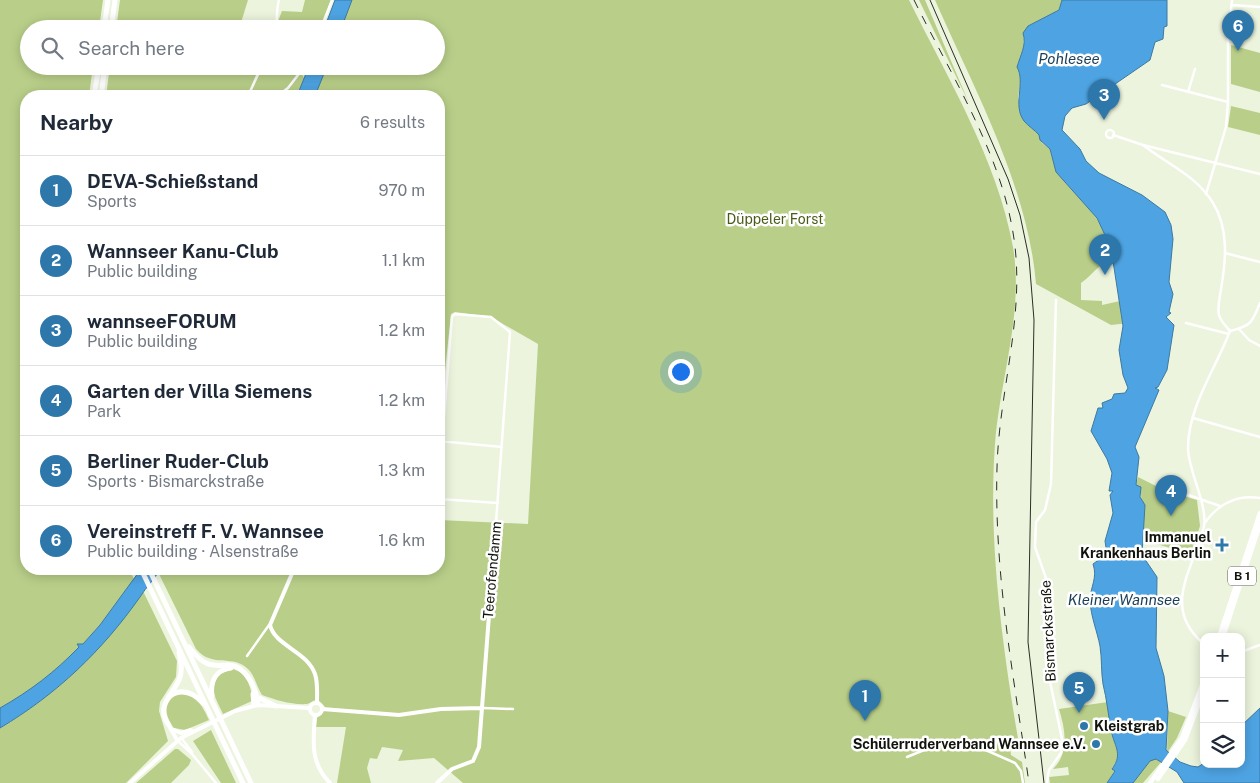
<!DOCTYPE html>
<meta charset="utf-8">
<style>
body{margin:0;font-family:"Public Sans",sans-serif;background:#f6f6f7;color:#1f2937}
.controls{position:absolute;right:15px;bottom:15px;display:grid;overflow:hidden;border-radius:10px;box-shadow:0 2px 12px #0003}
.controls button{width:45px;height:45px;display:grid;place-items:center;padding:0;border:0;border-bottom:1px solid #e0e1e3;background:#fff;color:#1f2937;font:25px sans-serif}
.you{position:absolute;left:680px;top:371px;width:18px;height:18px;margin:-12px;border:4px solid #fff;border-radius:50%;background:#1a73e8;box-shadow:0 0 0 8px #1a73e833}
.badge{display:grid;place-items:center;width:32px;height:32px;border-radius:50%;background:#2e77ab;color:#fff;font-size:16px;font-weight:700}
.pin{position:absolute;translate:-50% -41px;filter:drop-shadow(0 1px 2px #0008)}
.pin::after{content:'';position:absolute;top:26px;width:18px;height:15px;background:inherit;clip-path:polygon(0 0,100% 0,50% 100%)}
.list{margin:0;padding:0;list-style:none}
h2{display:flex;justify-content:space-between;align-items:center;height:65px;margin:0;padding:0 20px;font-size:21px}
h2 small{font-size:16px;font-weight:400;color:#747a83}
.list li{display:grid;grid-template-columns:32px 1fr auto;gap:15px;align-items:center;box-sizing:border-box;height:70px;padding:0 20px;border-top:1px solid #e0e1e3}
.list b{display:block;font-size:19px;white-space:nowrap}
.list p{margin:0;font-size:16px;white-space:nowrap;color:#747a83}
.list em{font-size:16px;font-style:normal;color:#747a83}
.icon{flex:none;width:28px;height:28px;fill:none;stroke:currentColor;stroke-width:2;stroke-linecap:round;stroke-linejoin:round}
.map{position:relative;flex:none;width:1260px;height:783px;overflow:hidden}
.search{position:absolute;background:#fff;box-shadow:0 2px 12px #0003;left:20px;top:20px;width:425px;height:55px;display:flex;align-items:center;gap:12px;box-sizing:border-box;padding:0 18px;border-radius:28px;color:#747a83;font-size:19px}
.panel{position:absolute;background:#fff;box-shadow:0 2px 12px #0003;left:20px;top:90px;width:425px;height:485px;border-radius:20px}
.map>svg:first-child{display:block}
.green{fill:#b9cf89}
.water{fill:#4ea4e3;stroke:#3c79a2}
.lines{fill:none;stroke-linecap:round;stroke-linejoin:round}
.street{stroke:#fff;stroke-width:2.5}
.secondary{stroke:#fff;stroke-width:4}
.primary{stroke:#fff;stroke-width:4.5}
.highway{stroke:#fff;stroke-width:5}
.tram{stroke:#2a2e24;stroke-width:1}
.rail{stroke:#2a2e24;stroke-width:1;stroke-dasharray:9 9;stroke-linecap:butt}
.poi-dot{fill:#2e77ab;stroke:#fff;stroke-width:2}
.labels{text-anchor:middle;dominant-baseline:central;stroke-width:5;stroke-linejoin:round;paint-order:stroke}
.shield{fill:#fff;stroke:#585a55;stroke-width:1}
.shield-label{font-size:12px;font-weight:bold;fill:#11140c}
.park-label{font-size:14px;fill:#4a5b18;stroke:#fff}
.poi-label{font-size:14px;font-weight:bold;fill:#11140c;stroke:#fff;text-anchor:end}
.street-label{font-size:14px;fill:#11140c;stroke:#fff}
.water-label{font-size:15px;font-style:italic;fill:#1a3e58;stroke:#fff}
</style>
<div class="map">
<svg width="1260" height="783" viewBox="0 0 1260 783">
<rect width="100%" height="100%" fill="#ecf4dd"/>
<path class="green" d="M0 0H103L99 29H29V66H93L89 96H26V569H129L134 579 100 625 83 644 78 645 80 647C56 672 30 691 0 708Z
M120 0H248L239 29H116Z
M305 0H331L319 29H275L282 11 302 12Z
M352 0H909C948 79 997 159 1013 247 1024 313 1000 379 995 444 988 540 1002 644 1018 738L1009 741 1011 755 1022 762 1025 783H463L434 758 398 761 403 750 382 747 377 759 370 758 367 768 371 783H337L346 727H316L317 718 326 708 318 700C313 700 311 703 307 704 291 705 276 700 262 695 257 687 255 677 249 670 233 653 213 669 196 649L159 574 161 569H439V520L528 524 538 344 491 317 455 312 451 314 445 371H439V96H315L327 66H436V29H341Z
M919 0H925L969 103Z
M935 0H1062L1059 10 1028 26 1024 35 1023 53 1017 65 1021 79 1018 97 1022 115 1024 121 1040 135 1042 143 1050 149C1055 178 1072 188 1090 209 1100 220 1111 247 1113 261 1099 262 1092 276 1081 283V300L1102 301V305L1129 299V323L1111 325 1036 284C1028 186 974 89 935 0Z
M1231 45 1260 53V92L1231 84Z
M110 66H260L247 96H106Z
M262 66H302L300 71 304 78 297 96H248Z
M1231 106 1260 113V135L1228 127Z
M1138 477 1164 490 1197 500 1200 526 1191 554 1143 540 1141 494 1136 485Z
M143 591 177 661 176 677 160 702 159 711 168 741 126 783H0V728C59 693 104 647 143 591Z
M233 669C247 673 252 688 252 701L223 714C215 696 209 692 219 674Z
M180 693C197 695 202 705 209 720L185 730 174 728C164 714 162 702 180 693Z
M1108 702C1110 711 1109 721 1111 730 1114 746 1123 754 1112 768L1115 770 1107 783H1050L1049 777 1069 775 1068 767 1053 769C1070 752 1065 729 1059 709Z
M1168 711 1186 717 1177 738 1167 753Z
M211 730 236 783H221L193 741Z
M175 749H178L191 760 189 765 171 783H136Z
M1156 759 1162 761 1143 783H1133L1150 760Z"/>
<path class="water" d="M335 0H352L341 29H324Z
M1062 0H1167V26L1164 27 1163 39 1155 42 1150 60 1086 104 1072 108 1065 116 1062 130 1080 149 1086 161 1099 173 1142 195 1165 212 1171 225 1173 239 1169 282 1173 294 1169 312 1171 313 1166 317 1174 325 1167 370 1158 387 1155 388 1159 390 1135 447 1139 457 1136 485 1141 487 1140 497 1145 505 1142 555 1157 577 1156 648 1164 676 1168 711 1166 750 1180 762 1191 766 1198 767 1204 763 1241 764V726L1260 708V783H1184L1177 772 1156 759 1150 761 1133 783H1107L1115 771 1112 769C1124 753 1113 745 1111 729 1108 714 1107 700 1103 684 1101 672 1102 659 1100 646 1097 631 1091 617 1090 601 1090 587 1098 578 1093 564L1107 554 1105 541 1113 513 1110 495 1113 491H1109L1112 473 1107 459 1091 431 1098 408H1103L1102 403 1112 399 1114 394 1125 393 1128 388 1123 375 1119 350 1123 326 1111 248 1097 218 1056 172 1050 149 1040 140 1039 135C1035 130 1028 126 1024 121 1012 105 1026 83 1017 67 1020 56 1027 45 1023 33L1028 26 1059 10Z
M309 66H327L315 96H297Z
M141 569H160C155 579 146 587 140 597 102 651 57 694 0 728V708C30 691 55 672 79 647L77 644H83L100 625Z"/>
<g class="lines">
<path class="street" d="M1232 5 1260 7
M275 29C278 18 276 10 279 0
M321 29 332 0
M1162 85 1228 102
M1188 92 1195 69
M248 96 262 66
M277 96 288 88 305 66
M1106 134a4 4 0 1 1 8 0a4 4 0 1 1-8 0Z
M1113 135 1143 145 1260 174
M1143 145C1167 164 1196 175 1213 203 1229 229 1226 260 1221 289 1220 297 1217 307 1219 315 1221 322 1226 326 1230 331 1216 368 1188 407 1188 448 1188 470 1208 506 1204 526 1194 569 1160 607 1204 644
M1206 194 1226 127 1228 102V38L1232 0
M1225 253 1260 262
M1186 323 1229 334
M1239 329 1249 340 1260 346
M1230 331C1251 326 1252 323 1260 303
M1193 418 1260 437
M439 441 502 447
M442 441 452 317 455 314 491 317 510 332 496 522
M1165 487 1220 506
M439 499 498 503
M1204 524C1217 505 1236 494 1260 498
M1241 652 1260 645
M247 656 269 625
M483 708 513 709
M182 739 192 752
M177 740 192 754 216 783
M907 757 946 741 963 740 1015 763 1021 771 1023 783
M1047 783 1049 770 1061 753 1062 739 1047 667V581L1035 547 1036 522 1045 510 1051 484 1056 300"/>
<path class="secondary" d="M294 569 270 625C275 646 307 651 315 674 318 683 317 693 317 702
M310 709a6 6 0 1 1 12 0a6 6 0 1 1-12 0Z
M322 709 399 715 441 709 481 708
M315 715C313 741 310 763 330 783
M168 724 177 740
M174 730 181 733 191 730
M130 783 181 738 235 711 258 705 309 708
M437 783 452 769 473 761 479 747 496 523"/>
<path class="primary" d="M1219 637 1260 513
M1223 637 1260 524
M1158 779 1185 740 1204 690
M1150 783 1182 738 1204 680"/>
<path class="highway" d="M104 29 108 0
M111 29 115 0
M94 96 99 66
M101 96 105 66
M141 569 243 783
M149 569 251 783
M189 647C194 653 199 660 206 663 214 667 222 665 230 665 247 667 257 690 258 705
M253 694 254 705
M169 696C182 688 193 692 203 703
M212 696C210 681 216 670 231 668
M257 697 276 706
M168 724C156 705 172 696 179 680 183 671 181 662 179 652"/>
<path class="tram" d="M930 0 1008 179 1020 215 1029 258 1034 320 1028 642 1044 783"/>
<path class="rail" d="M914 0C949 71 998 149 1012 227 1028 309 999 387 997 468 994 575 1014 678 1029 783"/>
</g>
<g class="poi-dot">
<path d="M1219.5 537.5h5v5h5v5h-5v5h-5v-5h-5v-5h5z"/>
<circle cx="1084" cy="726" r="5"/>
<circle cx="1096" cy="744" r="5"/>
</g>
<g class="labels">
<rect class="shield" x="1228" y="566.5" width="28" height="19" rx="4"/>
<g class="shield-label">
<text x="1242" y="576">B 1</text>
</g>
<g class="park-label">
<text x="775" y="219">Düppeler Forst</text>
</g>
<g class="poi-label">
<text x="1211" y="537">Immanuel<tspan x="1211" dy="16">Krankenhaus Berlin</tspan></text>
<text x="1094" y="726" text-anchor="start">Kleistgrab</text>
<text x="1086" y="744">Schülerruderverband Wannsee e.V.</text>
</g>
<g class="street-label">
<text transform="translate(492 570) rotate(-85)">Teerofendamm</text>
<text transform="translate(1048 631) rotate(-93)">Bismarckstraße</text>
</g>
<g class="water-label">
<text x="1069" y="58">Pohlesee</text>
<text x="1124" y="599">Kleiner Wannsee</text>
</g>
</g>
</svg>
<div class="controls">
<button>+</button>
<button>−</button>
<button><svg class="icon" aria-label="layers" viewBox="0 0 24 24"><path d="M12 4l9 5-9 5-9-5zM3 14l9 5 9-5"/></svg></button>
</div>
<div class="you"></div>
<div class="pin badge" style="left:865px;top:721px">1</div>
<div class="pin badge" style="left:1105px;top:275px">2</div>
<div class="pin badge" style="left:1104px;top:120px">3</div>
<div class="pin badge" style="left:1171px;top:516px">4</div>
<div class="pin badge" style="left:1079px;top:713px">5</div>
<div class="pin badge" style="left:1238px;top:51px">6</div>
<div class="search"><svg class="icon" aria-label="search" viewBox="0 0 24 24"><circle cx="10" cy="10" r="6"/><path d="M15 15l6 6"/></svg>Search here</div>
<section class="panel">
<h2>Nearby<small>6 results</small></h2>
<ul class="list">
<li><span class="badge">1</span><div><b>DEVA-Schießstand</b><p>Sports</p></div><em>970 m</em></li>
<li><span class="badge">2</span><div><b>Wannseer Kanu-Club</b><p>Public building</p></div><em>1.1 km</em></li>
<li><span class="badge">3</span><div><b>wannseeFORUM</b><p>Public building</p></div><em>1.2 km</em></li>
<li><span class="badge">4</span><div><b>Garten der Villa Siemens</b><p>Park</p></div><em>1.2 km</em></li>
<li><span class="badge">5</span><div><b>Berliner Ruder-Club</b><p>Sports · Bismarckstraße</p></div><em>1.3 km</em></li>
<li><span class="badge">6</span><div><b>Vereinstreff F. V. Wannsee</b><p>Public building · Alsenstraße</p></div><em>1.6 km</em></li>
</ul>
</section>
</div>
